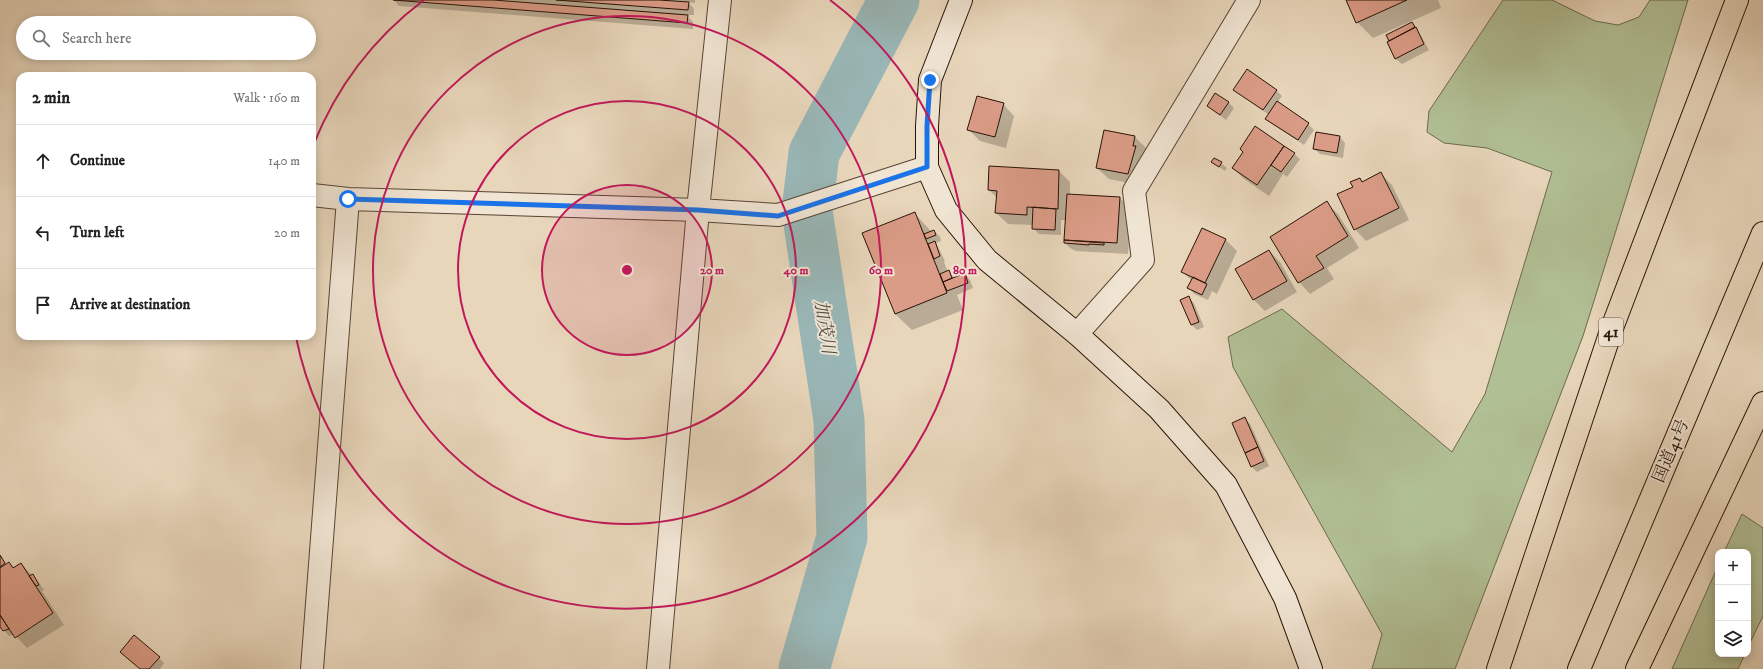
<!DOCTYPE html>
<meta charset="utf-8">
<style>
body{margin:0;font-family:"IM FELL DW Pica","Noto Serif JP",serif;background:#f6f6f6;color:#222}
.controls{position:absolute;right:12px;bottom:12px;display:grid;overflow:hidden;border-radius:8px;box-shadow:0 2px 10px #0003}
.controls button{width:36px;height:36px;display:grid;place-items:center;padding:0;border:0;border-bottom:1px solid #e0e0e0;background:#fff;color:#222;font:20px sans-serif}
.stop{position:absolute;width:12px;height:12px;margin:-9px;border:3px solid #1a73e8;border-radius:50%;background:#fff}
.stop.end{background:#1a73e8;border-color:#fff;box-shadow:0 1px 4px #0008}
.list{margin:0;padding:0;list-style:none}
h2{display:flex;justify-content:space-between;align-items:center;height:52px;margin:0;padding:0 16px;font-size:17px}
h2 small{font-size:13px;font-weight:400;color:#767676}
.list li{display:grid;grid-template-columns:26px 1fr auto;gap:12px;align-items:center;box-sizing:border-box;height:72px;padding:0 16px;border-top:1px solid #e0e0e0}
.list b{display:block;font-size:15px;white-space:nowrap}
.list em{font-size:13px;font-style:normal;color:#767676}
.icon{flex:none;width:22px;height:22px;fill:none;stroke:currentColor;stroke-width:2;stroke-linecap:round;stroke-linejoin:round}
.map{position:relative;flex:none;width:1763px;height:669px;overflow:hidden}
.search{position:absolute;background:#fff;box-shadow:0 2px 10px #0003;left:16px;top:16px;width:300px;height:44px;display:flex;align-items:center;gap:10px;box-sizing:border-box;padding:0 14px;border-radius:22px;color:#767676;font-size:15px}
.panel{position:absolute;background:#fff;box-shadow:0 2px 10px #0003;left:16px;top:72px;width:300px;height:268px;border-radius:12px}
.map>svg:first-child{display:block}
.green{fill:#b1bf94;stroke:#6c694d}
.shadow{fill:#0003}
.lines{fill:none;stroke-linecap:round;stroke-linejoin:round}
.river{stroke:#99b7b7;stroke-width:51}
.building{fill:#db9c87;stroke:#281306}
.street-casing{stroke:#584433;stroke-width:24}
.secondary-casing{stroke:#281306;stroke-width:24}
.highway-casing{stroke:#281306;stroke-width:24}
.street{stroke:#f0e4d3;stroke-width:22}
.secondary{stroke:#f0e4d3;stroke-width:22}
.highway{stroke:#e8d6bb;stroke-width:22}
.route{stroke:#1a73e8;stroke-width:5}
.ring{fill:none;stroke:#c2185b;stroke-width:2}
.labels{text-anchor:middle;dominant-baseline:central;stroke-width:4;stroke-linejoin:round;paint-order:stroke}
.shield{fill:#f0e4d3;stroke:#645244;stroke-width:1}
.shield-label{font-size:16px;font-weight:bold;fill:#281306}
.street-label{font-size:17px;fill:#281306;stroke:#f0e4d3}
.water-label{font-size:18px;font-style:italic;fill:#504c44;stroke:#f0e4d3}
.centre{fill:#c2185b;stroke:#f0e4d3;stroke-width:2}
.ring-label{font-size:12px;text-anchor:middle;font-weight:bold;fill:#c2185b;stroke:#f0e4d3;stroke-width:4;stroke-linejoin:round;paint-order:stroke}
</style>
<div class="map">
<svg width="1763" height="669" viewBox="0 0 1763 669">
<rect width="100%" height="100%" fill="#e8d6bb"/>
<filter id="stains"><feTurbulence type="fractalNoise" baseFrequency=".005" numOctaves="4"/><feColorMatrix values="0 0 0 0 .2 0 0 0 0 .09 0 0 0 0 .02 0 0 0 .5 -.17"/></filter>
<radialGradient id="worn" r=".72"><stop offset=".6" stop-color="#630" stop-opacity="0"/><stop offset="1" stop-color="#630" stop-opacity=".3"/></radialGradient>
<path class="green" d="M1503 0H1552L1595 21 1618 25 1639 17 1650 0H1688L1583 336 1455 669H1372L1382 634 1233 367 1228 337 1282 309 1452 452 1485 394 1552 172 1487 148 1444 143 1427 132 1429 111Z
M1742 514 1763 528V616L1748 647V552H1724Z
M1718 566V654H1745L1738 669H1672Z"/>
<path class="shadow" d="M394 0H695V3L688 2 694 9V15H686L693 22V29L399 6Z
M1348 0H1438L1441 8 1373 38 1357 22Z
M1411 22 1417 29 1429 50 1402 64 1396 59 1388 43 1390 42 1388 36Z
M1234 90H1276L1282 96 1277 103 1308 124 1314 130 1304 145 1272 124 1266 118 1269 115Z
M1228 102 1234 108 1226 120 1208 106Z
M1003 104 1014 116 1006 148 980 141 969 130Z
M1256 127 1294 154 1300 159 1287 177 1283 174 1269 196 1244 179 1233 168 1244 152Z
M1135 137 1146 148 1139 185 1109 179 1097 168Z
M1340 137 1345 143 1343 158 1320 154 1314 149Z
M1212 162 1221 163 1227 168 1225 171Z
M990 167 1059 171 1070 182V196L1120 198 1131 210 1128 254 1076 251 1070 248 1065 243 1067 242 1065 240 1066 220H1061V235L1039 234 1033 228V225L1008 224 996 213 997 198 989 190Z
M1381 174 1392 185 1409 220 1366 241 1355 229 1359 179 1363 183Z
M1326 203 1338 214 1359 248 1327 268 1334 279 1310 294 1299 282 1271 237Z
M915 214 932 232 934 231 940 237 941 241 936 243 945 261 944 262 948 272 955 278 965 274 970 280 973 288 957 295 963 310 912 330 895 314Z
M1225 239 1237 251 1217 294 1212 291 1208 300 1194 294 1189 288 1192 281 1183 272Z
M1269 251 1280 262 1297 292 1265 311 1254 300 1236 269Z
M1188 297 1194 303 1204 327 1197 330 1191 324Z
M1245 418 1250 424 1269 466 1257 472 1251 466Z
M0 557 7 565 9 563 14 568 21 564 38 581 44 590 42 591 64 625 27 648 14 634 9 636 0 625Z
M159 658 164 663 160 669H141Z"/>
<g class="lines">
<path class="river" d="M804 669 842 537 839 420 807 211 814 153 894 0"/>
</g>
<path class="building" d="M393 0H493L688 15 687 23Z
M556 0H659L689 2 688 10Z
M1346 0H1407L1356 23Z
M1412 22 1415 27 1389 41 1386 35Z
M1416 27 1424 44 1395 59 1387 42Z
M1247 69 1277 90 1263 110 1233 90Z
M1215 93 1229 102 1220 115 1207 106Z
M977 96 1004 103 995 137 967 130Z
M1277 101 1309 123 1298 140 1265 119Z
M1255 126 1284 146 1257 185 1232 168 1243 152 1240 149Z
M1104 130 1135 136 1133 146H1136L1128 174 1096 168Z
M1316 132 1340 136 1337 153 1313 149Z
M1284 146 1295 153 1281 172 1271 165Z
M1214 158 1222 162 1219 167 1211 162Z
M989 166 1059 170 1058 209 1027 207V215L995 213 997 191 988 190Z
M1381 172 1399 208 1354 230 1337 194 1353 187 1350 182 1360 178 1362 182Z
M1067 194 1120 197 1117 243 1064 240Z
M1327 201 1348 236 1316 256 1324 268 1298 283 1270 237Z
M1033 207 1056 209 1055 230 1032 229Z
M915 212 947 293 895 314 862 233Z
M1202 228 1226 239 1205 283 1181 272Z
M934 230 936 235 926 239 924 234Z
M1064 240 1104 243V245L1089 244V245L1064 243Z
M935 241 940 256 934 259 928 244Z
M1269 250 1287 281 1253 300 1235 269Z
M949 270 952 278 943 282 940 274Z
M965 273 968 283 947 291 943 282Z
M1193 277 1207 284 1202 295 1187 288Z
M1189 296 1199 322 1191 325 1180 300Z
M1245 417 1258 447 1245 453 1232 423Z
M1258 447 1264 461 1251 467 1245 453Z
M0 555 5 563 0 567Z
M9 562 13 568 21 563 53 613 15 638 0 615V568Z
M33 574 39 585 36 586 29 576Z
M0 615 9 629 3 631 0 627Z
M134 635 160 657 149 669H140L120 652Z"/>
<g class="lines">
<defs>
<path id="street" d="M312 195 348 199 698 210 778 215 927 167
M1077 334 1143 260 1134 191 1249 0
M312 669 348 199
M658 669 698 210 720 0"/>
<path id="secondary" d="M961 0 930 80 927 126V167L946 210 987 260 1077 334 1159 409 1226 485 1285 598 1311 669"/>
<path id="highway" d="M1498 669 1612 328 1737 0
M1579 669 1763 233
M1637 669 1763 403"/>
</defs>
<use href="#street" class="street-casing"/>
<use href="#secondary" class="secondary-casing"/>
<use href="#highway" class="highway-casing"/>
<use href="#street" class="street"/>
<use href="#secondary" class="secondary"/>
<use href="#highway" class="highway"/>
</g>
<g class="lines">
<path class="route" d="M348 199 698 210 778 216 927 167V126L930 80"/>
</g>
<circle cx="627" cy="270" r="85" fill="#c2185b" fill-opacity=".12"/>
<g class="ring">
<circle cx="627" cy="270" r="85"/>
<circle cx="627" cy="270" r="169"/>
<circle cx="627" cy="270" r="254"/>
<path d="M313 146A338 338 0 0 1 424 0M830 0A338 338 0 1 1 296 337"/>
</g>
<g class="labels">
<rect class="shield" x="1599" y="318" width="24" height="28" rx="3"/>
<g class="shield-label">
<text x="1611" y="332">41</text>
</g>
<g class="street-label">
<text transform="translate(1671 451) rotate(-67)">国道41号</text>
</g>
<g class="water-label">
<text transform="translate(824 327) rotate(81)">加茂川</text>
</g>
</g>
<circle cx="627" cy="270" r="6" class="centre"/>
<g class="ring-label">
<text x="712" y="274">20 m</text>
<text x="796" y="274">40 m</text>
<text x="881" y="274">60 m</text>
<text x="965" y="274">80 m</text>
</g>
<rect width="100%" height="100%" filter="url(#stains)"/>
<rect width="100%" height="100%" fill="url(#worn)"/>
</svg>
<div class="controls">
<button>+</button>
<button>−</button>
<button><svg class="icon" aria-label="layers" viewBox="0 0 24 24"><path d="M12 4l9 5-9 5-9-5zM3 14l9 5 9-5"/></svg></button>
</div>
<div class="stop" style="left:348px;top:199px"></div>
<div class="stop end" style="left:930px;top:80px"></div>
<div class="search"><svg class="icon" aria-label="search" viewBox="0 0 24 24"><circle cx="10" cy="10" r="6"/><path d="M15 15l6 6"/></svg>Search here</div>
<section class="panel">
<h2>2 min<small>Walk · 160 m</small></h2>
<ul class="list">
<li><svg class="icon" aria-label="ahead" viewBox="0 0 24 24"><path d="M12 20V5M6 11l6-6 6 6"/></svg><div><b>Continue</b></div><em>140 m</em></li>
<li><svg class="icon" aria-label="left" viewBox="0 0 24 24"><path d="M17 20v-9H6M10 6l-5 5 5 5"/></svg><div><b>Turn left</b></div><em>20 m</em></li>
<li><svg class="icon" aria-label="arrive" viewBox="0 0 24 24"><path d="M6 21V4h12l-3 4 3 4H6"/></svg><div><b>Arrive at destination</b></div></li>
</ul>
</section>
</div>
